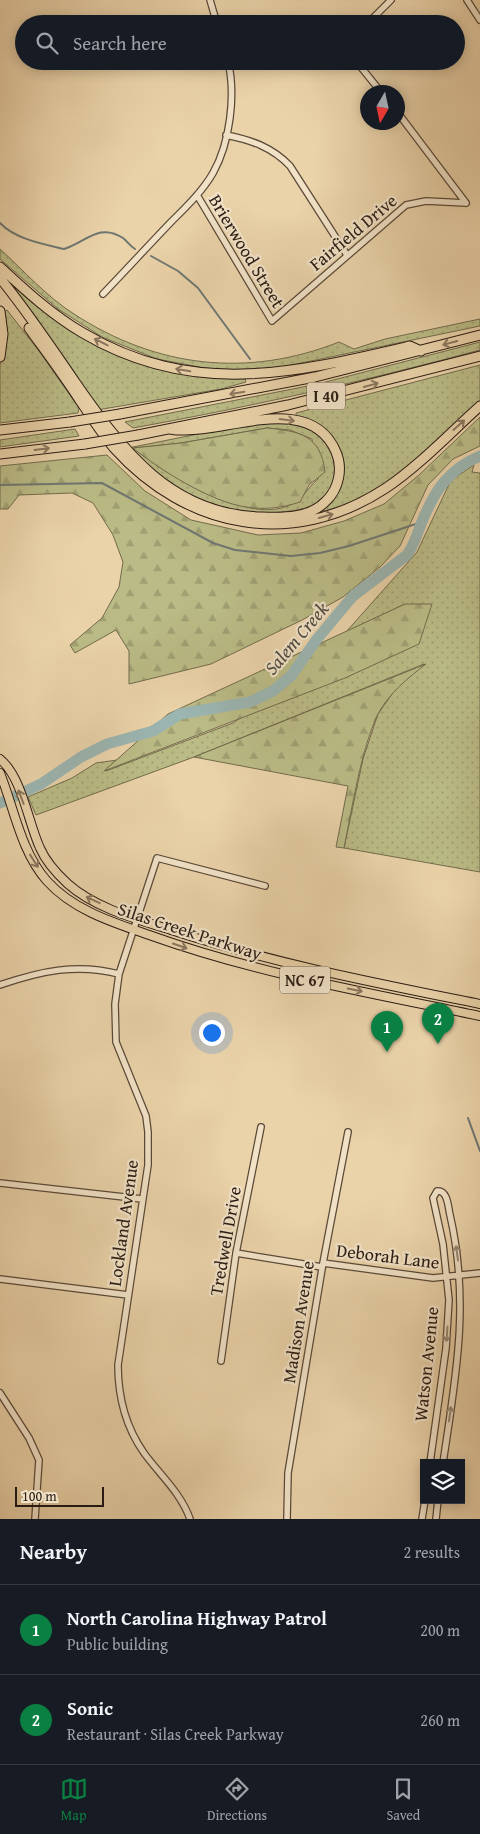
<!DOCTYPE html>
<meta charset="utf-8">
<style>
body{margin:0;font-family:"Gentium Book Plus",serif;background:#242831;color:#f1f3f6}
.controls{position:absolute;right:15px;bottom:15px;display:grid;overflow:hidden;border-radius:0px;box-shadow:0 2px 12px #0003}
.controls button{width:45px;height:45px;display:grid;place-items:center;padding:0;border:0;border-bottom:1px solid #363941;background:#171b24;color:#f1f3f6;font:25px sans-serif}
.compass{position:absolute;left:360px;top:85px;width:45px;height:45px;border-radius:50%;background:#171b24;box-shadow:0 2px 12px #0003;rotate:189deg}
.scale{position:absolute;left:15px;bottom:12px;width:89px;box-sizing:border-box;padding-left:5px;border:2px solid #2a1b13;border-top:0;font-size:14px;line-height:18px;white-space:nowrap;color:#2a1b13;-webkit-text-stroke:4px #f1e2c7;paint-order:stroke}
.you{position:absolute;left:211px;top:1032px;width:18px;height:18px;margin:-12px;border:4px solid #fff;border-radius:50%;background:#1a73e8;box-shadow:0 0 0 8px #1a73e833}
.badge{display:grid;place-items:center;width:32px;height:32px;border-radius:50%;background:#0b8043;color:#fff;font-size:16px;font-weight:700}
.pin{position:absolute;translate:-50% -41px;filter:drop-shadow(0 1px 2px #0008)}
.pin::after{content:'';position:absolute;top:26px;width:18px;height:15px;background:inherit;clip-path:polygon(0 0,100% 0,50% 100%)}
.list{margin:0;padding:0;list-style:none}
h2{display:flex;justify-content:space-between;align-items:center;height:65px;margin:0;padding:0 20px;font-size:21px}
h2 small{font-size:16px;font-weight:400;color:#9ea1a6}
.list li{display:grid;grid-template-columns:32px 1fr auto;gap:15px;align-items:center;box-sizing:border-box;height:90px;padding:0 20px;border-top:1px solid #363941}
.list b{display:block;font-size:19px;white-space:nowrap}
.list p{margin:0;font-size:16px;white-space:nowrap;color:#9ea1a6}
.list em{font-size:16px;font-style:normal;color:#9ea1a6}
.icon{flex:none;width:28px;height:28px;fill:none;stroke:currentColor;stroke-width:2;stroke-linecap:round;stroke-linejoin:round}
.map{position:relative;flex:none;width:480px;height:1519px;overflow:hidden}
.search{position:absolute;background:#171b24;box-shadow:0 2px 12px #0003;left:15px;right:15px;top:15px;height:55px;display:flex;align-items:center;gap:12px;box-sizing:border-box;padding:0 18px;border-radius:28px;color:#9ea1a6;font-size:19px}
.sheet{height:245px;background:#171b24}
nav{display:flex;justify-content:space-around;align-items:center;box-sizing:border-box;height:70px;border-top:1px solid #363941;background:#171b24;font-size:14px;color:#9ea1a6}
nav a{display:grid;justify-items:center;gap:2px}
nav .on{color:#0b8043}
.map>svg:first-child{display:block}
.grass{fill:url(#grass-dots);stroke:#726b4c;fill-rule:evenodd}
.forest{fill:url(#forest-firs);stroke:#726b4c}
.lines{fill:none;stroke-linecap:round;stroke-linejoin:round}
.stream{stroke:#6e7772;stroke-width:2}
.river{stroke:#9bb5b1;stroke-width:11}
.minor-casing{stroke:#5a4938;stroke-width:8}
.major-casing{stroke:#2a1b13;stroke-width:10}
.highway-casing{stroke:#2a1b13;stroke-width:11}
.minor{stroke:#f1e2c7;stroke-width:5.5}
.major{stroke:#ead2a9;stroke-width:8}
.highway{stroke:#ead2a9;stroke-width:9}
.highway-bridge-casing{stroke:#2a1b13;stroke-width:11;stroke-linecap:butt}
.highway-bridge{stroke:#ead2a9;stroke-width:9}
.oneway{stroke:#8a765e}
.oneway2{stroke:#978876}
.labels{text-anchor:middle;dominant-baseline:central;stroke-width:4.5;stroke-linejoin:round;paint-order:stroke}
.shield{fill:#f1e2c7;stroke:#665749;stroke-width:1}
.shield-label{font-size:16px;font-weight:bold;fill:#2a1b13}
.street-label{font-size:18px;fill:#2a1b13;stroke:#f1e2c7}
.water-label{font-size:19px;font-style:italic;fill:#4c4942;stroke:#f1e2c7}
</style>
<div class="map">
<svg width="480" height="1519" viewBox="0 0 480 1519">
<defs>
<pattern id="grass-dots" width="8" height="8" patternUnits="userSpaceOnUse" patternTransform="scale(1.25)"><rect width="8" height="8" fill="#babb86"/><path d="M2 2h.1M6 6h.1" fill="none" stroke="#a0a073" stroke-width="1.8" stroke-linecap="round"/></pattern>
<pattern id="forest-firs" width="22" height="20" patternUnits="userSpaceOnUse" patternTransform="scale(1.25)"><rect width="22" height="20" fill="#babb86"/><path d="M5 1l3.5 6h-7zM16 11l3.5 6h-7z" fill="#a0a073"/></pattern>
</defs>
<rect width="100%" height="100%" fill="#ead2a9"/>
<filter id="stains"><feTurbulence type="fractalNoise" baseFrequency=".004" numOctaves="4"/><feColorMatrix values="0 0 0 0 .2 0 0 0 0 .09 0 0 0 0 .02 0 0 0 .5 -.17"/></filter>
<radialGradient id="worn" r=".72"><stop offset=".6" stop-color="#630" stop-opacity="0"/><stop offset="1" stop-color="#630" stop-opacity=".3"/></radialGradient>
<path class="grass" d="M0 249C24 271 47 297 74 314 157 368 248 378 339 342L354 349 385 339 480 319V326L282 367 261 370 210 369 157 359 102 337 58 309 0 259Z
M13 285C87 350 146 375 245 379L246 382 221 389 97 410 11 287Z
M7 310 39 351 79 408 78 413 0 423V365L3 355 4 312Z
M480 342V350C365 381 250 407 133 428L125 422 318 384Z
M480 365V401C433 444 388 495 324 511L322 508 328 502 341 456 307 420 296 416V413Z
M258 422C276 422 294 421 310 429 341 444 344 489 313 506 309 508 306 508 302 509 259 518 208 511 171 485 155 475 142 460 128 448ZM267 428 290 430 312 439 318 479C307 488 303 500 288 506 241 524 173 471 134 448L181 443Z
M75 429 79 436 0 447V440Z
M474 465 472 472 480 473V872L344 848 363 759 378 714 397 687 424 664 194 757 36 815 28 797 72 778 96 763 117 760 106 771 233 723 405 604 346 632 417 552 451 480Z"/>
<path class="forest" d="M480 417V446L453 459 428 485 400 546 380 567 343 597 302 620 211 664 129 684V651L116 630 75 653 70 645 102 618 119 587 123 562 113 535 93 503 72 493 19 495 8 509H0V466L107 455 145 491 191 520 258 535 301 533 344 521 384 504 419 475Z
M267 428C299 431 321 435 325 472L309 485 300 502C282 508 264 510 246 507 211 502 160 470 133 448L181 443Z
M405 604H432L419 644 345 678 104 771 168 714Z
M426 664C408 678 389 693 378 714 361 749 352 809 344 848L336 847 348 786 194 757Z"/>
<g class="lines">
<path class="stream" d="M0 223C15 239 43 244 64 249 85 243 99 222 123 238 127 241 130 246 135 249
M151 256 178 271 198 288 250 359
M0 485 102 483 213 543 235 550 291 556 320 553 349 546 422 522
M468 1118 480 1151"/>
<path class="river" d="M0 803 41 784 81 757 107 744 153 731 180 714 250 702 273 691 291 676 317 639 353 596 407 555C414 545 417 535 421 524 434 492 447 470 480 456"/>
<defs>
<path id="minor" d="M210 0 217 24
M467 0 480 20
M367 24 391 0
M356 61 381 92
M398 113 466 203
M226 135C251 140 272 147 290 166L347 255
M197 195 272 321 406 205 426 201 466 203
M103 294C126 270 148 246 171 222 186 207 202 192 213 173 230 143 236 95 228 61
M0 985C41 971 77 963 119 974
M0 1183 142 1199
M236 1253 322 1267
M323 1263 433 1278 480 1273
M0 1279 128 1295
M221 1361 236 1253 261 1127
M0 1393 29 1438 39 1460 35 1519
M430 1463 446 1348 449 1300 443 1244 433 1198 437 1191C448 1190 448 1207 450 1215 470 1302 456 1376 443 1463
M190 1519C181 1493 160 1475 144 1453 125 1426 118 1397 118 1365L148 1165V1132L146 1116 116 1042 115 1004 119 974 157 858 265 886
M287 1519 288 1473 323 1263 348 1132
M422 1519 425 1500
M436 1519 438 1500"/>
<path id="major" d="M0 759C22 777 28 822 40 848 46 862 56 873 68 884 95 908 136 919 171 930 272 963 376 983 480 1004
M0 773C14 808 21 852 47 881 74 911 115 923 152 936 259 974 370 993 480 1016"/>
<path id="highway" d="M0 267C26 291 52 315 83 333 193 398 294 373 410 346L421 351
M0 278C27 311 51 347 75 382 123 451 171 515 262 517 284 518 310 518 326 501 339 489 343 468 336 452 309 388 217 438 170 429
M0 311 3 334 0 357
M29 328C47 353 65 377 81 402 92 418 102 434 114 448 188 530 293 549 386 488 420 465 450 433 480 406
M120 414 315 377 480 335
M0 430 70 422
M138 435 288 405 480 356
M0 454 85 444"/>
</defs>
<use href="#minor" class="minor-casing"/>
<use href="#major" class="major-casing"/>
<use href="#highway" class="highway-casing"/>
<use href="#minor" class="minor"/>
<use href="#major" class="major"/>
<use href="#highway" class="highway"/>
<defs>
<path id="highway-bridge" d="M70 422 120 414
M85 444 138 435"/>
</defs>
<use href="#highway-bridge" class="highway-bridge-casing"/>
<use href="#highway-bridge" class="highway-bridge"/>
</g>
<defs><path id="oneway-shaft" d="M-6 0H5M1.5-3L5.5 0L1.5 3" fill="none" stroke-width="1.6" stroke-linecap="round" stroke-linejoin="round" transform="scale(1.25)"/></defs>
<g class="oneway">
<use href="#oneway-shaft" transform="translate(101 342) rotate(-153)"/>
<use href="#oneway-shaft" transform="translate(450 343) rotate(165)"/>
<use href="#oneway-shaft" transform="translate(183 370) rotate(-170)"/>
<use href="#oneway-shaft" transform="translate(371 385) rotate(-15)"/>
<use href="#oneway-shaft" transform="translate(237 393) rotate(170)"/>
<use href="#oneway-shaft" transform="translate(287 420) rotate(8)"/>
<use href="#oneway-shaft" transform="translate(459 425) rotate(-42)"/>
<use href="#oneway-shaft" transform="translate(42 449) rotate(-7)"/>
<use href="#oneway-shaft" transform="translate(326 516) rotate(-16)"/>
<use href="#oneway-shaft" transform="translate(21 797) rotate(-111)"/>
<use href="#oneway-shaft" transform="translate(34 861) rotate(58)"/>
<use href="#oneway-shaft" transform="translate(93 900) rotate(-155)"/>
<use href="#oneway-shaft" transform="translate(180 946) rotate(19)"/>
<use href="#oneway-shaft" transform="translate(355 990) rotate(12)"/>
</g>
<g class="oneway2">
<use href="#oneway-shaft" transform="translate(457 1253) rotate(-98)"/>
<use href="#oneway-shaft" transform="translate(447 1334) rotate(94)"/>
<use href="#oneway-shaft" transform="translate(450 1414) rotate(-82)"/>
</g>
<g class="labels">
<g class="shield">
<rect x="307" y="382.5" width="38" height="27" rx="4"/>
<rect x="280" y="966.5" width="50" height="27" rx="4"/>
</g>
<g class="shield-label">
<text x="326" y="396">I 40</text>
<text x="305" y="980">NC 67</text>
</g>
<g class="street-label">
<text transform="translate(353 232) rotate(-40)">Fairfield Drive</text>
<text transform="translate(247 251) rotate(59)">Brierwood Street</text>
<text transform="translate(190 931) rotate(18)">Silas Creek Parkway</text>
<text transform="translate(123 1223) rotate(-82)">Lockland Avenue</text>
<text transform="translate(225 1241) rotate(-80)">Tredwell Drive</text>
<text transform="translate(388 1256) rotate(7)">Deborah Lane</text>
<text transform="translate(298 1322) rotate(-81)">Madison Avenue</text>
<text transform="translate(426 1364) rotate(-84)">Watson Avenue</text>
</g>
<g class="water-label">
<text transform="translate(296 638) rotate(-50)">Salem Creek</text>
</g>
</g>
<rect width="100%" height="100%" filter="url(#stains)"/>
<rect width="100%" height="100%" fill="url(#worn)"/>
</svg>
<div class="controls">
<button><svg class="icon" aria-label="layers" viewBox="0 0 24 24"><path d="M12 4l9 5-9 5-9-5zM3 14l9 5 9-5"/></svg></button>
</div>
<svg class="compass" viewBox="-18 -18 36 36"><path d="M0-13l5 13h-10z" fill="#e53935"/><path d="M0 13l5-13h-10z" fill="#9ea1a6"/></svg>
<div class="scale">100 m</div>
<div class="you"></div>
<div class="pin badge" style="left:387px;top:1052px">1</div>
<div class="pin badge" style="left:438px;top:1044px">2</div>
<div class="search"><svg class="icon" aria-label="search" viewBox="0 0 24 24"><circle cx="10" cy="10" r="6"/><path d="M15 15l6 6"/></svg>Search here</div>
</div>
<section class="sheet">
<h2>Nearby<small>2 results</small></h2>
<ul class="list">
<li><span class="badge">1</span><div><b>North Carolina Highway Patrol</b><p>Public building</p></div><em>200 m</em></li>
<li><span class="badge">2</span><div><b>Sonic</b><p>Restaurant · Silas Creek Parkway</p></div><em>260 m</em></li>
</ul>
</section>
<nav>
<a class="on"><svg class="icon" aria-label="map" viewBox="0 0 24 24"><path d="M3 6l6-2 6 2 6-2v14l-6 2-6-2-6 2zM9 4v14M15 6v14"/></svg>Map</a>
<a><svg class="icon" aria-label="directions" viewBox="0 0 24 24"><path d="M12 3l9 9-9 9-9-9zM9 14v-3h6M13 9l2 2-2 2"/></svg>Directions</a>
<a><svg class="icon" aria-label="saved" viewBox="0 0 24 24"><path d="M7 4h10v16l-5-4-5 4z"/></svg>Saved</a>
</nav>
